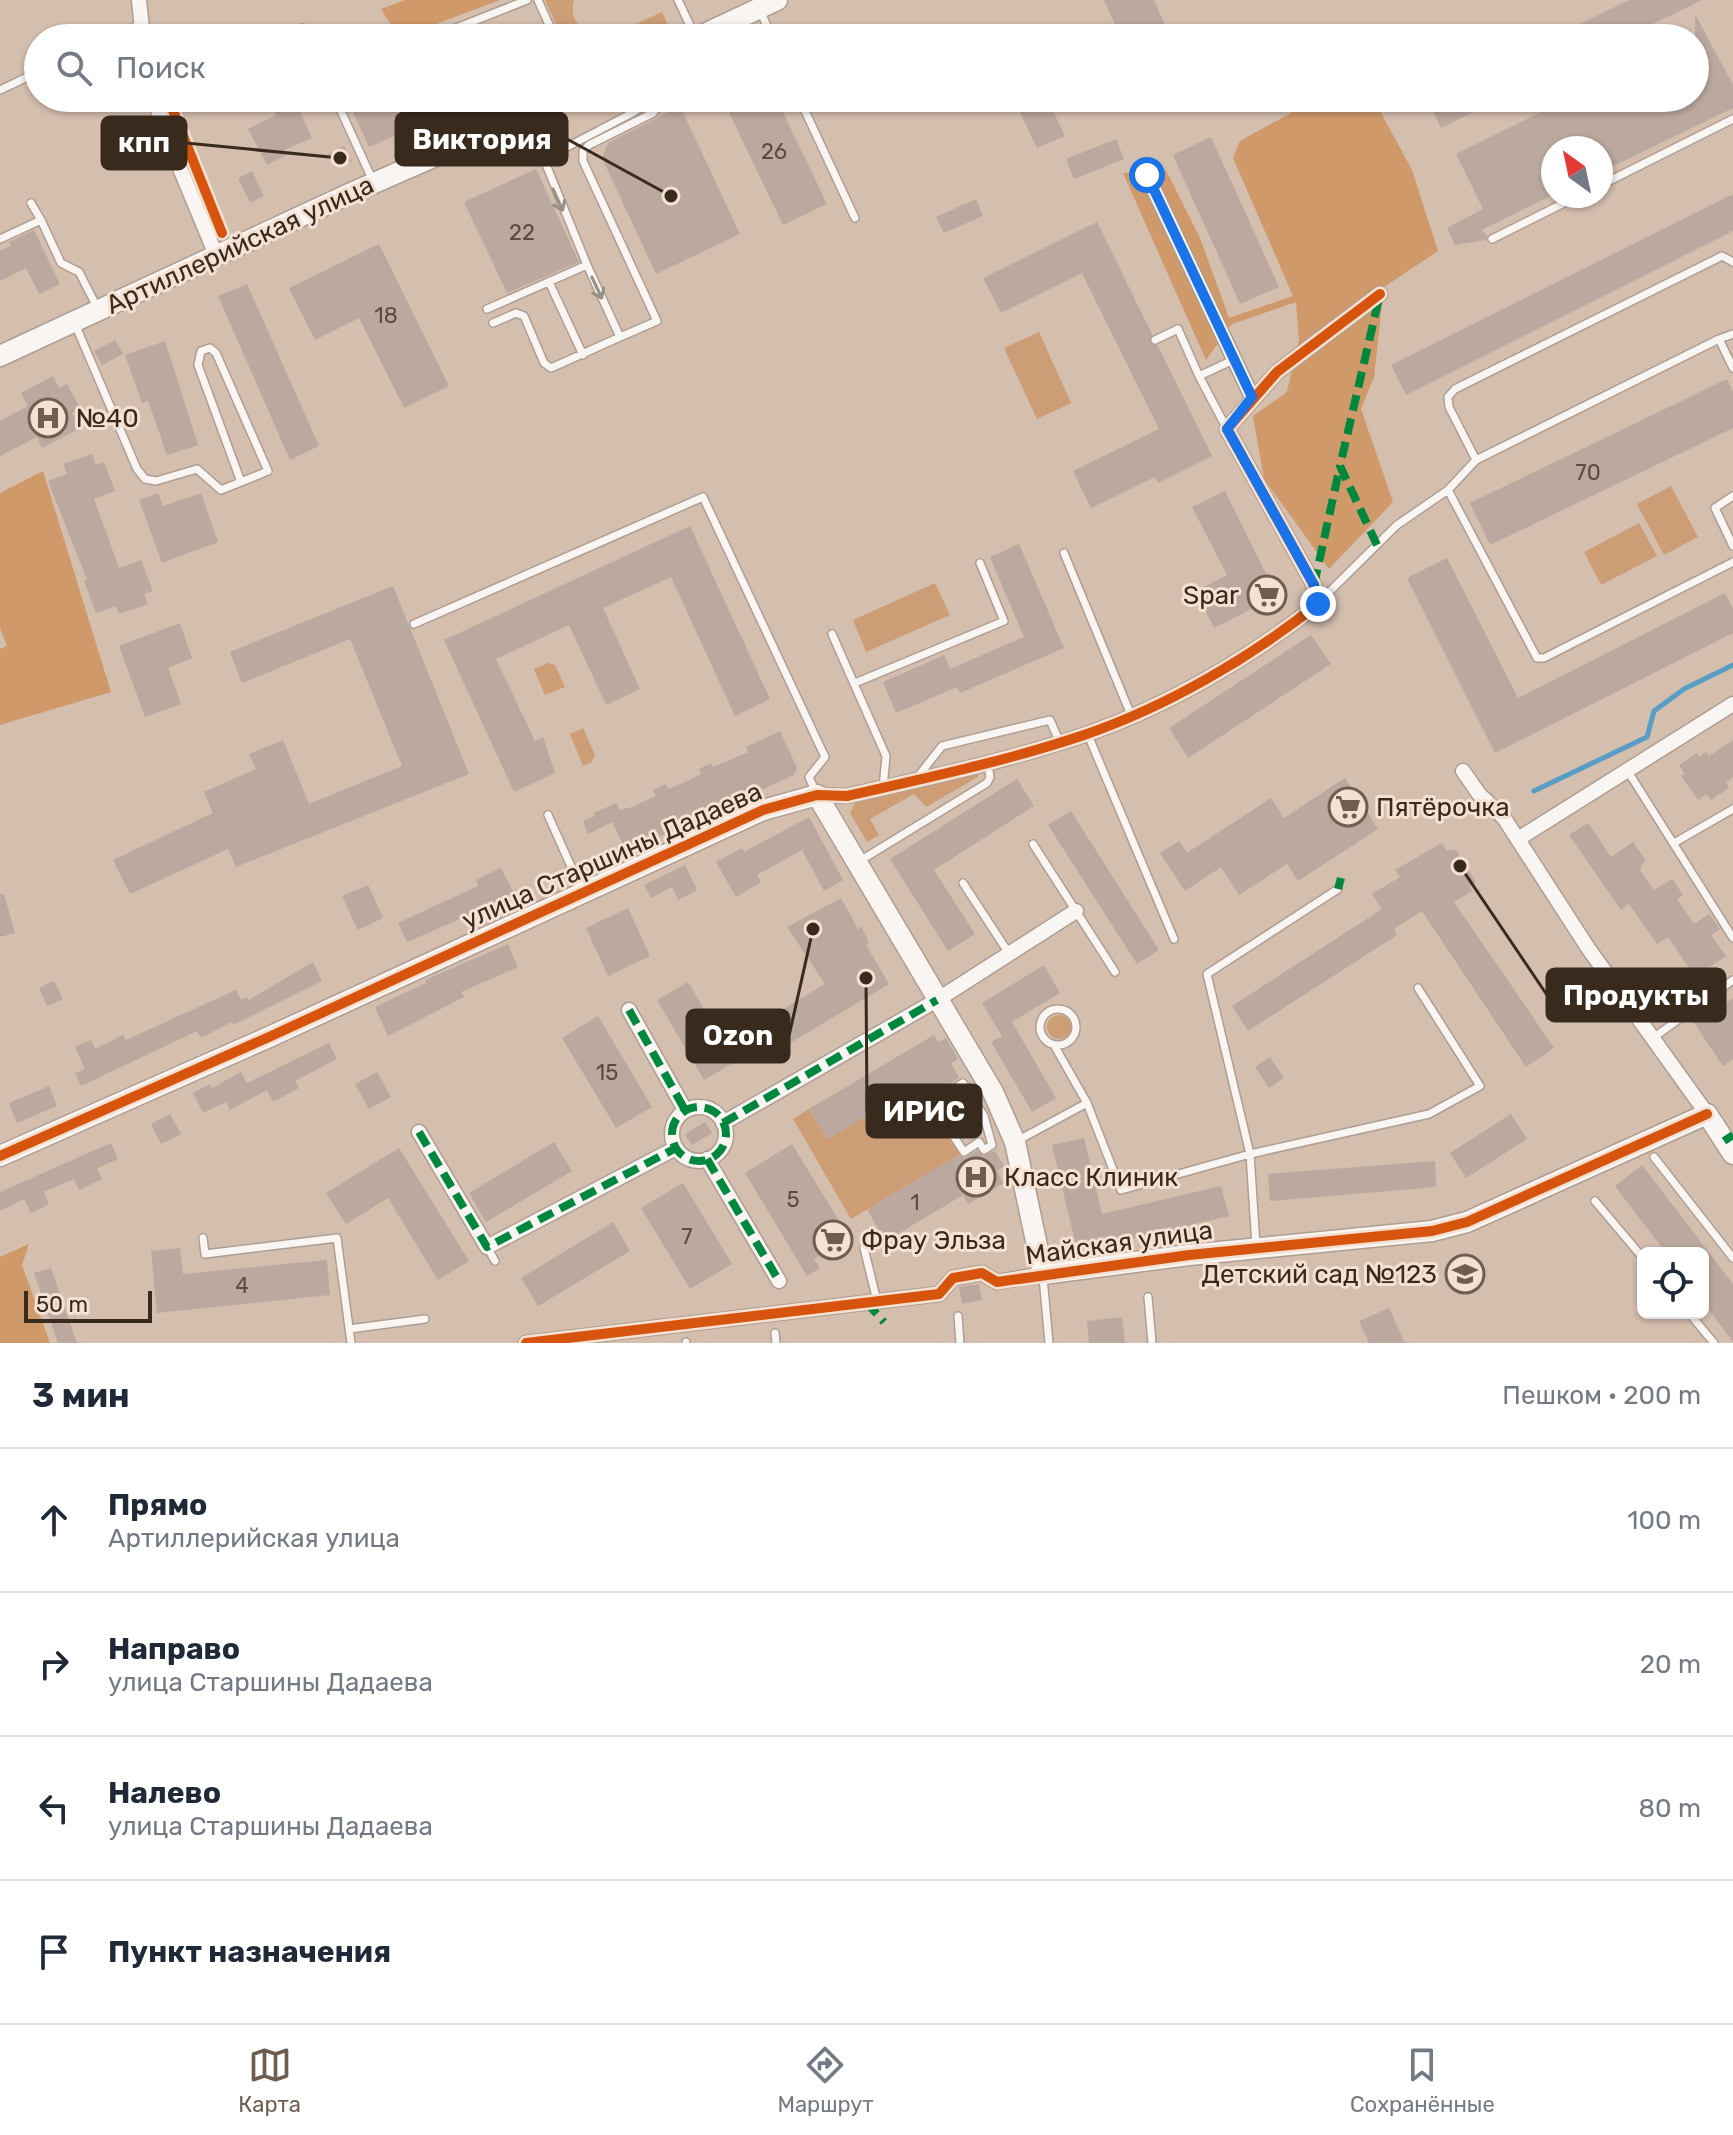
<!DOCTYPE html>
<html lang="ru">
<meta charset="utf-8">
<style>
body{margin:0;font-family:Rubik,sans-serif;background:#f2f2f3;color:#1f2937}
.controls{position:absolute;right:24px;bottom:24px;display:grid;overflow:hidden;border-radius:12px;box-shadow:0 2px 6px #0004}
.controls button{width:72px;height:72px;display:grid;place-items:center;padding:0;border:0;border-bottom:2px solid #e0e1e3;background:#fff;color:#1f2937;font:40px sans-serif}
.compass{position:absolute;left:1541px;top:136px;width:72px;height:72px;border-radius:50%;background:#fff;box-shadow:0 2px 6px #0004;rotate:327deg}
.scale{position:absolute;left:24px;bottom:20px;width:128px;box-sizing:border-box;padding-left:8px;border:4px solid #392a1e;border-top:0;font-size:22px;line-height:28px;white-space:nowrap;color:#392a1e;-webkit-text-stroke:6px #f5e1d2;paint-order:stroke}
.stop{position:absolute;width:24px;height:24px;margin:-18px;border:6px solid #1a73e8;border-radius:50%;background:#fff}
.stop.end{background:#1a73e8;border-color:#fff;box-shadow:0 2px 8px #0008}
.list{margin:0;padding:0;list-style:none}
h2{display:flex;justify-content:space-between;align-items:center;height:104px;margin:0;padding:0 32px;font-size:34px}
h2 small{font-size:26px;font-weight:400;color:#747a83}
.list li{display:grid;grid-template-columns:52px 1fr auto;gap:24px;align-items:center;box-sizing:border-box;height:144px;padding:0 32px;border-top:2px solid #e0e1e3}
.list b{display:block;font-size:30px;white-space:nowrap}
.list p{margin:0;font-size:26px;white-space:nowrap;color:#747a83}
.list em{font-size:26px;font-style:normal;color:#747a83}
.icon{flex:none;width:44px;height:44px;fill:none;stroke:currentColor;stroke-width:2;stroke-linecap:round;stroke-linejoin:round}
.map{position:relative;flex:none;width:1733px;height:1343px;overflow:hidden}
.search{position:absolute;background:#fff;box-shadow:0 2px 6px #0004;left:24px;right:24px;top:24px;height:88px;display:flex;align-items:center;gap:20px;box-sizing:border-box;padding:0 28px;border-radius:44px;color:#747a83;font-size:30px}
.sheet{height:680px;background:#fff}
nav{display:flex;justify-content:space-around;align-items:center;box-sizing:border-box;height:112px;border-top:2px solid #e0e1e3;background:#fff;font-size:22px;color:#747a83}
nav a{display:grid;justify-items:center;gap:4px}
nav .on{color:#6f5e50}
.map>svg:first-child{display:block}
.green{fill:#cd9e76}
.forest{fill:#cf9969}
.lines{fill:none;stroke-linecap:round;stroke-linejoin:round}
.stream{stroke:#589ec4;stroke-width:5}
.building{fill:#bba89e}
.lane-casing{stroke:#ae9e91;stroke-width:10}
.street-casing{stroke:#ae9e91;stroke-width:17}
.secondary-casing{stroke:#ae9e91;stroke-width:23}
.lane{stroke:#f9f5f3;stroke-width:7}
.street{stroke:#f9f5f3;stroke-width:14}
.secondary{stroke:#f9f5f3;stroke-width:20}
.quiet{stroke:#00873e;stroke-width:8;stroke-dasharray:16 8;stroke-linecap:butt}
.cycleway-casing{stroke:#f5e1d2;stroke-width:15}
.cycleway{stroke:#d6540e;stroke-width:10}
.oneway{stroke:#999088}
.route{stroke:#1a73e8;stroke-width:10}
.labels{text-anchor:middle;dominant-baseline:central;stroke-width:6;stroke-linejoin:round;paint-order:stroke}
.number-label{font-size:22px;fill:#5c4c40}
.street-label{font-size:26px;fill:#392a1e;stroke:#f5e1d2}
.poi-label{font-size:26px;fill:#392a1e;stroke:#f5e1d2;text-anchor:start}
.leader{fill:none;stroke:#392a1e;stroke-width:3}
.callout-dot{fill:#392a1e;stroke:#f5e1d2;stroke-width:3}
.callout{fill:#392a1e;stroke:#392a1e;stroke-width:3}
.callout-label{font-size:28px;text-anchor:middle;font-weight:bold;fill:#fff}
</style>
<div class="map">
<svg width="1733" height="1343" viewBox="0 0 1733 1343">
<rect width="100%" height="100%" fill="#d4beae"/>
<path class="green" d="M545 0H574C567 26 590 36 610 38H562Z
M662 12 669 27 646 38H621L618 32Z
M1039 332 1071 403 1037 419 1004 348Z
M1671 486 1698 537 1664 555 1637 504Z
M1639 523 1657 556 1601 585 1584 552Z
M935 583 950 615 866 652 853 620Z
M548 663 555 665 565 687 545 695 534 669Z
M583 728 595 755 592 762 583 766 570 734Z
M978 771V777L926 807 914 794 870 819 879 835 867 842 850 813 856 801Z
M1047 1027a12 12 0 1 1 24 0a12 12 0 1 1-24 0Z
M920 1084 964 1152 851 1219 793 1119 809 1109 827 1139Z"/>
<path class="forest" d="M405 0H500L399 38 381 9Z
M1318 98H1373L1412 170 1438 251 1384 287 1374 377 1361 409 1393 502 1329 569 1264 479 1253 416 1287 392 1299 340 1296 302 1232 324 1206 360 1123 173 1166 170 1200 238 1229 318 1293 296 1233 158 1240 141Z
M43 471 111 692 0 725V649L7 646 0 628V493Z
M29 1244 22 1265 50 1343H0V1257Z"/>
<g class="lines">
<path class="stream" d="M1534 791 1647 737 1654 711 1684 689 1733 665"/>
</g>
<path class="building" d="M1104 0H1154L1171 38H1121Z
M1629 0H1702L1624 38H1552Z
M1695 14 1733 85V108L1601 172V148H1553V195L1481 230 1487 235 1486 240 1455 245 1447 228 1483 209 1456 154 1570 98H1695Z
M268 98H294L312 138 284 150 286 155 267 165 248 129 276 115Z
M372 98H479L369 147 351 108Z
M722 98H776L827 204 783 225Z
M1013 98H1047L1065 136 1037 148Z
M1427 98H1502L1441 128Z
M680 106 740 234 656 274 602 158 608 143Z
M1211 137 1279 287 1240 304 1173 155Z
M1116 139 1124 159 1074 179 1066 159Z
M344 146 352 162 333 164 328 154Z
M536 169 579 262 507 293 464 202Z
M252 171 264 196 250 203 238 178Z
M1733 194V231L1406 395 1391 365Z
M976 199 983 216 944 233 936 217Z
M1097 222 1152 334 1150 343 1158 346 1212 456 1158 483 1155 477 1091 508 1073 471 1159 429 1082 273 1001 313 983 278Z
M34 230 60 284 39 294 26 268 0 281V251L11 246 9 242Z
M379 244 449 386 404 408 359 318 315 340 289 288Z
M247 284 319 446 290 460 218 296Z
M115 340 123 354 102 365 94 351Z
M165 341 198 445 167 455 148 401 142 403 125 355Z
M53 376 59 388 67 384 80 408 72 413 80 428 42 448 37 437 0 456V421L28 406 21 393Z
M1727 379 1733 392V428L1490 545 1470 503Z
M92 454 96 465 104 462 115 491 94 499 119 568 141 560 153 591 144 594 148 604 119 614 116 606 96 613 84 581 87 580 48 481 67 474 63 464Z
M1225 491 1277 596 1214 628 1196 591 1227 575 1192 507Z
M158 493 163 506 201 493 218 542 162 563 139 500Z
M690 526 770 699 735 716 671 577 603 608 640 689 606 705 569 625 496 659 535 741 543 737 555 773 514 792 444 640Z
M1019 544 1064 648 960 693 957 687 896 713 883 682 944 655 950 669 1024 637 990 557Z
M1447 558 1518 698 1725 593 1733 609V633L1495 753 1407 578Z
M393 586 469 774 236 867 228 849 130 894 113 860 213 813 204 792 256 769 249 754 283 740 309 804 402 766 350 639 242 683 230 652Z
M180 623 192 658 168 668 181 704 145 717 119 646Z
M1311 635 1331 664 1188 758 1169 728Z
M780 731 797 768 794 775 627 852 612 822 588 834 583 821 595 816 594 813 616 803 620 810 632 807 656 796 653 790 665 784 669 789 685 782 701 774 699 769 711 763 713 767 748 752 746 747Z
M1733 740V777L1726 782 1729 788 1711 800 1706 794 1698 800 1681 776 1685 774 1679 765 1697 753 1699 757 1706 752 1709 756Z
M1345 778 1378 829 1298 881 1287 864 1239 895 1221 867 1185 891 1160 853 1179 841 1187 853 1271 798 1284 818Z
M1017 779 1034 806 934 870 975 934 948 951 890 859Z
M1071 811 1159 950 1137 964 1048 825Z
M809 817 843 880 824 891 802 850 757 875 761 882 736 897 716 862 742 848 744 852Z
M1588 823 1611 857 1633 842 1645 859 1640 870 1654 890 1672 879 1683 895 1677 899 1694 924 1709 914 1720 929 1711 935 1726 956 1695 977 1668 937 1657 944 1629 904 1621 910 1569 835Z
M1442 843 1446 850H1456L1476 882 1470 886 1472 891 1454 902 1554 1048 1526 1067 1422 911 1394 929 1397 935 1248 1031 1232 1006 1382 909 1372 894 1400 877 1395 870Z
M685 865 697 890 678 900 672 887 651 898 644 885Z
M501 868 515 895 407 942 398 923 478 886 476 880Z
M368 885 383 918 358 930 342 896Z
M0 894H4L15 933 0 937Z
M841 898 858 929 862 927 869 943 866 945 889 984 772 1054 755 1026 825 984 787 927Z
M628 908 650 956 608 976 586 928Z
M508 944 518 967 461 992 464 997 388 1036 375 1007 426 983 425 980Z
M313 962 322 981 233 1025 232 1022 201 1038 197 1031 81 1086 75 1073 85 1069 75 1047 91 1040 95 1049 123 1035 126 1040 236 990 241 1000 247 997 249 1000Z
M1044 965 1060 993 1012 1022 1056 1098 1032 1112 991 1042 1002 1036 982 1003Z
M54 981 63 999 47 1006 39 988Z
M688 982 735 1062 704 1080 657 1000Z
M1733 998V1059L1723 1066 1694 1023Z
M598 1016 652 1107 616 1128 562 1038Z
M934 1035 938 1042 946 1038 958 1059 951 1063 959 1078 928 1096 920 1084 827 1139 809 1109Z
M329 1043 337 1059 295 1081 299 1088 273 1102 267 1090 230 1110 226 1102 203 1113 193 1093 210 1084 212 1088 241 1072 247 1083Z
M1270 1057 1284 1078 1269 1088 1255 1067Z
M377 1072 391 1097 369 1109 355 1084Z
M49 1086 57 1106 17 1123 9 1103Z
M170 1114 181 1134 161 1144 151 1124Z
M1511 1114 1527 1139 1466 1178 1450 1153Z
M705 1122 712 1133 692 1145 685 1134Z
M1084 1138 1102 1214 1221 1186 1229 1216 1109 1244 1108 1238 1076 1246 1052 1145Z
M554 1142 572 1171 486 1222 469 1193Z
M111 1143 118 1159 97 1168 102 1179 79 1190 74 1179 44 1192 49 1204 31 1213 24 1199 0 1211V1192Z
M792 1144 849 1237 814 1259 820 1268 807 1276 745 1173Z
M399 1148 469 1261 438 1280 388 1198 346 1224 326 1193Z
M977 1151 983 1156 995 1151 1004 1166 997 1171 1004 1183 968 1204 963 1195 876 1247 868 1234 878 1228 867 1210 958 1155 965 1158Z
M1435 1161 1436 1187 1270 1201 1268 1174Z
M1642 1165 1733 1284V1342L1703 1302V1253H1666L1615 1186Z
M683 1183 732 1264 690 1289 641 1208Z
M613 1222 630 1251 538 1306 521 1278Z
M180 1248 183 1274 327 1260 330 1295 157 1313 151 1251Z
M51 1268 77 1343H58L34 1273Z
M979 1284 982 1300 962 1304 959 1287Z
M1389 1308 1405 1343H1369L1359 1321Z
M1122 1317 1125 1343H1089L1087 1321Z"/>
<g class="lines">
<defs>
<path id="lane" d="M538 0 555 38
M678 0 695 36
M760 10 772 38
M303 28 308 38
M110 38 141 24
M431 38 527 0
M0 90 38 72
M335 98 373 181
M799 98 855 218
M1601 185 1733 119
M31 203 41 220
M0 239 41 220 61 263 79 272 98 309
M1492 239 1578 196
M587 265 545 162 550 156 634 112 644 105V98
M549 282 583 355
M487 309 587 265 620 337 657 321 583 161V151L589 145 653 113 658 107 659 98
M493 323 516 313 524 316 544 363 551 368 620 337
M75 324 137 469 145 479 156 481 197 469 221 490 268 471 216 353 210 348 201 351 198 365 241 482
M1719 339 1733 334
M1155 340 1178 329 1199 376 1231 361
M1199 376 1227 429
M1476 460 1449 407 1448 397 1455 389 1722 256 1733 262
M1448 490 1537 658H1544L1733 562
M1733 496 1715 508 1733 546
M1064 553 1131 715
M1319 602 1397 525 1448 490 1476 460 1719 339 1733 368
M414 624 703 497 825 757 809 777 816 793
M832 634 886 756 883 788
M855 683 1004 621 980 563
M1088 735 1174 939
M1627 770 1733 938
M916 779 942 746 1050 720 1060 743
M548 815 582 891
M1674 843 1733 809
M1033 844 1115 972
M858 862 987 783 990 777 988 764
M963 883 1008 952
M1040 1027a18 18 0 1 1 36 0a18 18 0 1 1-36 0Z
M1653 1038 1733 980
M1054 1045 1087 1103
M963 1083 984 1116 992 1145 984 1150 979 1142 964 1152 931 1102Z
M1017 1141 1087 1103 1121 1190 1250 1154 1429 1114 1480 1086 1418 988
M1654 1157 1733 1258
M1595 1201 1643 1258
M203 1238 205 1254 337 1238 351 1343
M1256 1246 1250 1154 1207 974 1338 889
M487 1247 495 1261
M864 1248 877 1301
M1043 1277 1049 1343
M1148 1297 1152 1343
M1689 1313 1714 1343
M958 1316 960 1343
M349 1329 425 1319
M775 1333 776 1343
M686 1342V1343"/>
<path id="street" d="M139 0 143 38
M155 98 162 125 216 255
M1147 175 1252 397
M1463 771 1479 794 1504 818 1588 948 1707 1114
M817 795 847 796C926 778 1007 761 1084 735 1166 707 1250 658 1318 604L1314 585 1227 429 1277 372 1380 294
M1518 839 1733 704
M629 1010 685 1110
M672 1134a27 27 0 1 1 54 0a27 27 0 1 1-54 0Z
M723 1123 937 1000 1076 911
M419 1132 487 1247 676 1148
M707 1159 779 1281
M526 1343 939 1294 953 1278 982 1273 997 1282 1043 1274"/>
<path id="secondary" d="M696 38 777 0
M0 356 349 194 568 98
M0 1156 269 1037 763 810 817 795 993 1092 1015 1142 1043 1274 1189 1255 1432 1231 1467 1222 1707 1114 1733 1154"/>
</defs>
<use href="#lane" class="lane-casing"/>
<use href="#street" class="street-casing"/>
<use href="#secondary" class="secondary-casing"/>
<use href="#lane" class="lane"/>
<use href="#street" class="street"/>
<use href="#secondary" class="secondary"/>
<path class="quiet" d="M1377 545 1340 466 1380 294
M1314 585 1340 466
M1338 889 1341 878
M629 1010 685 1110
M672 1134a27 27 0 1 1 54 0a27 27 0 1 1-54 0Z
M723 1123 937 1000
M419 1132 487 1247 676 1148
M1724 1141 1733 1135
M707 1159 779 1281
M866 1302 884 1322"/>
<defs>
<path id="cycleway" d="M168 98 222 233
M0 1156 269 1037 763 810 817 795 847 796C926 778 1007 761 1084 735 1166 707 1250 658 1318 604L1314 585 1227 429 1277 372 1380 294
M526 1343 939 1294 953 1278 982 1273 997 1282 1189 1255 1432 1231 1467 1222 1707 1114"/>
</defs>
<use href="#cycleway" class="cycleway-casing"/>
<use href="#cycleway" class="cycleway"/>
</g>
<defs><path id="oneway-shaft" d="M-6 0H5M1.5-3L5.5 0L1.5 3" fill="none" stroke-width="1.6" stroke-linecap="round" stroke-linejoin="round" transform="scale(2)"/></defs>
<g class="oneway">
<use href="#oneway-shaft" transform="translate(558 200) rotate(66)"/>
<use href="#oneway-shaft" transform="translate(597 288) rotate(65)"/>
</g>
<g class="lines">
<path class="route" d="M1147 175 1252 397 1227 429 1314 585 1318 604"/>
</g>
<defs>
<symbol id="hospital-ring" viewBox="-11 -11 22 22"><circle r="9.5" fill="#f5e1d2" stroke="#6f5e50" stroke-width="1.5"/><path d="M-5-5h3v3.5h4V-5h3V5h-3V1.5h-4V5h-3Z" fill="#6f5e50"/></symbol>
<symbol id="supermarket-ring" viewBox="-11 -11 22 22"><circle r="9.5" fill="#f5e1d2" stroke="#6f5e50" stroke-width="1.5"/><path d="M-6-5.5h2.5l.6 2H6L4.5 2H-2.5L-4.4-4H-6ZM-1.5 3.2a1.3 1.3 0 1 0 .1 0ZM3 3.2a1.3 1.3 0 1 0 .1 0Z" fill="#6f5e50"/></symbol>
<symbol id="school-ring" viewBox="-11 -11 22 22"><circle r="9.5" fill="#f5e1d2" stroke="#6f5e50" stroke-width="1.5"/><path d="M0-5L7-2L0 1L-7-2ZM-4 1L0 2.5L4 1V4Q0 6-4 4Z" fill="#6f5e50"/></symbol>
</defs>
<g fill-rule="evenodd">
<use href="#hospital-ring" x="26" y="396" width="44" height="44"/>
<use href="#supermarket-ring" x="1245" y="573" width="44" height="44"/>
<use href="#supermarket-ring" x="1326" y="785" width="44" height="44"/>
<use href="#hospital-ring" x="954" y="1155" width="44" height="44"/>
<use href="#supermarket-ring" x="811" y="1218" width="44" height="44"/>
<use href="#school-ring" x="1443" y="1252" width="44" height="44"/>
</g>
<g class="labels">
<g class="number-label">
<text x="774" y="151">26</text>
<text x="522" y="232">22</text>
<text x="386" y="315">18</text>
<text x="1588" y="472">70</text>
<text x="607" y="1072">15</text>
<text x="793" y="1199">5</text>
<text x="915" y="1202">1</text>
<text x="687" y="1236">7</text>
<text x="242" y="1285">4</text>
</g>
<g class="street-label">
<text transform="translate(240 245) rotate(-25)">Артиллерийская улица</text>
<text transform="translate(612 856) rotate(-24)">улица Старшины Дадаева</text>
<text transform="translate(1119 1243) rotate(-8)">Майская улица</text>
</g>
<g class="poi-label">
<text x="76" y="418">№40</text>
<text x="1239" y="595" text-anchor="end">Spar</text>
<text x="1376" y="807">Пятёрочка</text>
<text x="1004" y="1177">Класс Клиник</text>
<text x="861" y="1240">Фрау Эльза</text>
<text x="1437" y="1274" text-anchor="end">Детский сад №123</text>
</g>
</g>
<path class="leader" d="M671 196L567 139M340 158L186 143M1460 866L1547 995M813 929L789 1036M866 978L867 1111"/>
<g class="callout-dot">
<circle cx="671" cy="196" r="8"/>
<circle cx="340" cy="158" r="8"/>
<circle cx="1460" cy="866" r="8"/>
<circle cx="813" cy="929" r="8"/>
<circle cx="866" cy="978" r="8"/>
</g>
<g class="callout">
<rect x="396" y="113" width="171" height="52" rx="8"/>
<rect x="102" y="117" width="84" height="52" rx="8"/>
<rect x="1547" y="969" width="178" height="52" rx="8"/>
<rect x="687" y="1010" width="102" height="52" rx="8"/>
<rect x="867" y="1085" width="114" height="52" rx="8"/>
</g>
<g class="callout-label">
<text x="482" y="149">Виктория</text>
<text x="144" y="152">кпп</text>
<text x="1636" y="1005">Продукты</text>
<text x="738" y="1045">Ozon</text>
<text x="924" y="1121">ИРИС</text>
</g>
</svg>
<div class="controls">
<button><svg class="icon" aria-label="locate" viewBox="0 0 24 24"><circle cx="12" cy="12" r="6"/><path d="M12 2v4M12 18v4M2 12h4M18 12h4"/></svg></button>
</div>
<svg class="compass" viewBox="-18 -18 36 36"><path d="M0-13l5 13h-10z" fill="#e53935"/><path d="M0 13l5-13h-10z" fill="#747a83"/></svg>
<div class="scale">50 m</div>
<div class="stop" style="left:1147px;top:175px"></div>
<div class="stop end" style="left:1318px;top:604px"></div>
<div class="search"><svg class="icon" aria-label="search" viewBox="0 0 24 24"><circle cx="10" cy="10" r="6"/><path d="M15 15l6 6"/></svg>Поиск</div>
</div>
<section class="sheet">
<h2>3 мин<small>Пешком · 200 m</small></h2>
<ul class="list">
<li><svg class="icon" aria-label="ahead" viewBox="0 0 24 24"><path d="M12 20V5M6 11l6-6 6 6"/></svg><div><b>Прямо</b><p>Артиллерийская улица</p></div><em>100 m</em></li>
<li><svg class="icon" aria-label="right" viewBox="0 0 24 24"><path d="M7 20v-9h11M14 6l5 5-5 5"/></svg><div><b>Направо</b><p>улица Старшины Дадаева</p></div><em>20 m</em></li>
<li><svg class="icon" aria-label="left" viewBox="0 0 24 24"><path d="M17 20v-9H6M10 6l-5 5 5 5"/></svg><div><b>Налево</b><p>улица Старшины Дадаева</p></div><em>80 m</em></li>
<li><svg class="icon" aria-label="arrive" viewBox="0 0 24 24"><path d="M6 21V4h12l-3 4 3 4H6"/></svg><div><b>Пункт назначения</b></div></li>
</ul>
</section>
<nav>
<a class="on"><svg class="icon" aria-label="map" viewBox="0 0 24 24"><path d="M3 6l6-2 6 2 6-2v14l-6 2-6-2-6 2zM9 4v14M15 6v14"/></svg>Карта</a>
<a><svg class="icon" aria-label="directions" viewBox="0 0 24 24"><path d="M12 3l9 9-9 9-9-9zM9 14v-3h6M13 9l2 2-2 2"/></svg>Маршрут</a>
<a><svg class="icon" aria-label="saved" viewBox="0 0 24 24"><path d="M7 4h10v16l-5-4-5 4z"/></svg>Сохранённые</a>
</nav>
